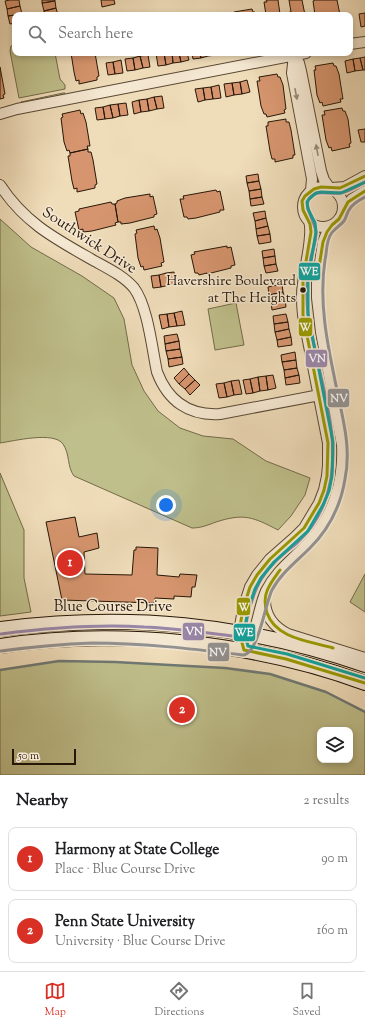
<!DOCTYPE html>
<meta charset="utf-8">
<style>
body{margin:0;font-family:"Sorts Mill Goudy",serif;background:#f2f2f2;color:#202124}
.controls{position:absolute;right:12px;bottom:12px;display:grid;overflow:hidden;border-radius:8px;box-shadow:0 2px 6px #0003}
.controls button{width:36px;height:36px;display:grid;place-items:center;padding:0;border:0;border-bottom:1px solid #e0e0e0;background:#fff;color:#202124;font:20px sans-serif}
.scale{position:absolute;left:12px;bottom:10px;width:64px;box-sizing:border-box;padding-left:4px;border:2px solid #271708;border-top:0;font-size:11px;line-height:14px;white-space:nowrap;color:#271708;-webkit-text-stroke:3px #f5e8d2;paint-order:stroke}
.you{position:absolute;left:166px;top:505px;width:14px;height:14px;margin:-10px;border:3px solid #fff;border-radius:50%;background:#1a73e8;box-shadow:0 0 0 6px #1a73e833}
.badge{display:grid;place-items:center;width:26px;height:26px;border-radius:50%;background:#d93025;color:#fff;font-size:13px;font-weight:700}
.pin{position:absolute;translate:-50% -50%;border:2px solid #fff;box-shadow:0 1px 4px #0006}
.list{margin:0;padding:0;list-style:none}
h2{display:flex;justify-content:space-between;align-items:center;height:52px;margin:0;padding:0 16px;font-size:17px}
h2 small{font-size:13px;font-weight:400;color:#757577}
.list li{display:grid;grid-template-columns:26px 1fr auto;gap:12px;align-items:center;box-sizing:border-box;height:64px;margin:0 8px 8px;padding:0 8px;border:1px solid #e0e0e0;border-radius:8px}
.list b{display:block;font-size:15px;white-space:nowrap}
.list p{margin:0;font-size:13px;white-space:nowrap;color:#757577}
.list em{font-size:13px;font-style:normal;color:#757577}
.icon{flex:none;width:22px;height:22px;fill:none;stroke:currentColor;stroke-width:2;stroke-linecap:round;stroke-linejoin:round}
.map{position:relative;flex:none;width:365px;height:775px;overflow:hidden}
.search{position:absolute;background:#fff;box-shadow:0 2px 6px #0003;left:12px;right:12px;top:12px;height:44px;display:flex;align-items:center;gap:10px;box-sizing:border-box;padding:0 14px;border-radius:8px;color:#757577;font-size:15px}
.sheet{height:196px;background:#fff}
nav{display:flex;justify-content:space-around;align-items:center;box-sizing:border-box;height:56px;border-top:1px solid #e0e0e0;background:#fff;font-size:11px;color:#757577}
nav a{display:grid;justify-items:center;gap:2px}
nav .on{color:#d93025}
.map>svg:first-child{display:block}
.green{fill:#bfbf8b;stroke:#736b4a;fill-rule:evenodd}
.lines{fill:none;stroke-linecap:round;stroke-linejoin:round}
.stream{stroke:#6f7873;stroke-width:2.5}
.building{fill:#d6956e;stroke:#271708}
.street-casing{stroke:#594834;stroke-width:12}
.secondary-casing{stroke:#271708;stroke-width:16}
.street{stroke:#f5e8d2;stroke-width:10}
.secondary{stroke:#f5e8d2;stroke-width:14}
.bus-1-casing{stroke:#f5e8d2;stroke-width:6}
.bus-2-casing{stroke:#f5e8d2;stroke-width:6}
.bus-3-casing{stroke:#f5e8d2;stroke-width:6}
.bus-4-casing{stroke:#f5e8d2;stroke-width:6}
.bus-1{stroke:#990;stroke-width:3}
.bus-2{stroke:#9987a9;stroke-width:3}
.bus-3{stroke:#939292;stroke-width:3}
.bus-4{stroke:#10a29c;stroke-width:3}
.oneway{fill:#988a77}
.bus-dot{fill:#271708;stroke:#f5e8d2;stroke-width:1.5}
.labels{text-anchor:middle;dominant-baseline:central;stroke-width:3;stroke-linejoin:round;paint-order:stroke}
.bus-label{font-size:14px;fill:#271708;stroke:#f5e8d2;text-anchor:end}
.street-label{font-size:15px;fill:#271708;stroke:#f5e8d2}
.line-badge{stroke:#f5e8d2;stroke-width:1.5}
.badge-label{font-size:11px;text-anchor:middle;font-weight:bold;fill:#fff}
</style>
<div class="map">
<svg width="365" height="775" viewBox="0 0 365 775">
<rect width="100%" height="100%" fill="#efdcb9"/>
<filter id="stains"><feTurbulence type="fractalNoise" baseFrequency=".005" numOctaves="4"/><feColorMatrix values="0 0 0 0 .2 0 0 0 0 .09 0 0 0 0 .02 0 0 0 .5 -.17"/></filter>
<radialGradient id="worn" r=".72"><stop offset=".6" stop-color="#630" stop-opacity="0"/><stop offset="1" stop-color="#630" stop-opacity=".3"/></radialGradient>
<path class="green" d="M15 45V53H55L60 79 65 85V89L19 98 10 51 11 46Z
M63 93H65L61 97 25 103 21 102Z
M0 219 31 247 82 276 114 298 124 319 132 365 144 391 158 411 180 428 203 436 233 439 266 461 310 478 305 495 291 516 278 530C253 517 244 513 216 522 208 525 201 528 192 528L74 476C67 467 70 454 63 444 54 431 14 441 0 443Z
M236 303 244 345 215 350 208 309Z
M0 473 24 530V578L31 612 0 616Z
M365 574V612L350 602Z
M59 661 115 662 225 668 270 674 326 692 365 712V775H0V670ZM320 730H350V760H320Z"/>
<g class="lines">
<path class="stream" d="M0 670 59 661 115 662 225 668 270 674 326 692 365 712"/>
</g>
<path class="building" d="M10 0H19L20 6 7 9 5 1Z
M42 0H55V1L42 3Z
M101 0H114L115 4 102 7Z
M266 0H278L280 14 291 12 289 0H302L305 15H266L264 2H267Z
M315 0H337L340 15H315L313 1Z
M55 1 56 8 44 11 42 3Z
M20 6 22 14 8 16 7 9Z
M56 8 58 15H44V11Z
M252 9 253 12H255V15H234V12Z
M365 13V26L361 27 359 14Z
M22 14V15H15V23L10 24 8 16Z
M71 53H95L99 76 97 77V80L79 84V80L76 81 74 72Z
M156 53H164L166 65 158 66Z
M164 53H172L173 63 166 65Z
M172 53H179L181 62 173 63Z
M179 53H187L189 60 181 62Z
M192 53H200L201 58 193 59Z
M200 53H208V56L201 58Z
M208 53H216V55L208 56Z
M148 55 150 67 143 68 140 56Z
M140 56 143 68 135 70 133 58Z
M365 57V70H363L360 58Z
M133 58 135 70 127 71 125 59Z
M360 58 363 70 355 71 353 59Z
M353 59 355 71 347 73 345 61Z
M121 60 123 73 115 74 113 62Z
M113 62 115 74 108 75 106 63Z
M333 63 334 66H336L339 74 343 99H340L341 102 323 106 322 102 320 103 317 95 314 70H316L315 66Z
M0 67 5 94 3 95 4 98 0 99Z
M277 74 278 77H280L283 85 286 109 284 110 285 113 267 117 266 114H264L261 106 257 81H260L259 77Z
M247 80 250 92 242 94 240 82Z
M240 82 242 94 234 95 232 83Z
M232 83 234 95 226 97 224 84Z
M219 85 221 98 213 99 211 87Z
M211 87 213 99 205 100 203 88Z
M203 88 205 100 198 102 195 89Z
M162 96 164 108 157 109 154 97Z
M154 97 157 109 149 111 147 99Z
M147 99 149 111 141 112 139 100Z
M139 100 141 112 134 114 132 102Z
M126 103 128 115 120 116 118 104Z
M118 104 120 116 113 118 110 105Z
M110 105 113 118 105 119 103 107Z
M103 107 105 119 97 120 95 108Z
M342 108 343 111H345L348 119 351 143 349 144 350 147 332 151 331 147 329 148 326 140 322 115H325L324 111Z
M80 110 81 114 83 113 86 122 90 146H87L88 149 70 153 69 150 67 151 64 142 61 118 63 117 62 114Z
M286 119V122H289L291 130 295 155H293V158L275 162V159H272L270 151 266 126H268V122Z
M365 129V142H361L358 130Z
M88 149V152H91L93 160 97 184 95 185V188L77 192V188L74 189 72 181 68 156H70V153Z
M258 174 259 181 247 183 246 176Z
M259 181 261 189 249 191 247 183Z
M261 189 262 197 250 199 249 191Z
M216 190 217 192 220 191 224 210H220V212L196 218 188 219 187 217H184L180 199H184L183 196Z
M150 194V197L153 196 157 214 154 215V217L130 223 121 224V222H118L115 204 117 203V201L125 198Z
M262 197 264 204 251 206 250 199Z
M111 202 112 204H115L118 222 115 223 116 225 92 231 83 232V229L79 230 75 212 79 211V209Z
M265 211 266 218 255 221 253 213Z
M266 218 268 226 256 229 255 221Z
M154 226 155 230 157 229 160 238 164 262 161 263 162 266 144 270 143 266 141 267 138 258 135 234 137 233 136 230Z
M268 226 270 234 257 236 256 229Z
M270 234 271 242 259 244 257 236Z
M227 246V248L231 247 235 265 231 266V268L207 274V273L199 275 198 273H195L191 255 195 254 194 252Z
M274 249 275 256 263 258 262 251Z
M275 256 276 264 264 266 263 258Z
M276 264 278 271 266 273 264 266Z
M174 272 176 284 169 285 166 273Z
M166 273 169 285 161 287 159 275Z
M159 275 161 287 153 288 151 276Z
M282 284 283 292 269 295 268 287Z
M283 292 285 299 271 302 269 295Z
M285 299 286 307 272 310 271 302Z
M182 311 185 325 177 326 174 313Z
M174 313 177 326 169 327 167 314Z
M167 314 169 327 162 329 159 315Z
M286 314 288 322 274 324 273 316Z
M288 322 289 329 275 332 274 324Z
M289 329 291 337 277 340 275 332Z
M177 334 179 341 165 344 164 336Z
M291 337 292 345 278 347 277 340Z
M179 341 180 349 166 351 165 344Z
M180 349 182 357 168 359 166 351Z
M295 352 296 360 282 362 281 355Z
M182 357 183 364 169 367 168 359Z
M296 360 297 368 284 370 282 362Z
M184 368 189 374 179 384 174 378Z
M297 368 299 375 285 378 284 370Z
M189 374 195 380 185 389 179 384Z
M273 375 276 388 268 390 266 376Z
M299 375 300 383 286 385 285 378Z
M266 376 268 390 260 391 258 377Z
M258 377 260 391 253 393 250 379Z
M250 379 253 393 246 394 243 380Z
M195 380 200 385 190 395 185 389Z
M239 380 242 394 234 395 231 381Z
M231 381 234 395 227 397 224 383Z
M224 383 227 397 219 398 216 384Z
M75 517 79 537 97 533 99 548 84 552 85 574 132 575 134 550H136V547L158 548 157 575 179 577 180 574 197 575 195 587H192L191 597 174 596V599L155 598V603L62 600 46 522Z"/>
<g class="lines">
<defs>
<path id="street" d="M350 44 365 42
M294 55 299 63 301 71 321 171 324 180 329 187
M294 55 292 73 312 179 311 190
M0 114 17 109 306 53
M0 185C24 222 54 238 91 259 105 267 123 275 134 288 148 307 152 349 157 372 168 401 189 416 220 414L325 394
M303 207a20 20 0 1 1 40 0a20 20 0 1 1-40 0Z
M332 188 345 187 365 176
M343 210 352 199 365 191
M309 221C314 235 304 268 303 284 301 294 302 305 303 315L328 443V465L327 476 324 490 319 503 304 528 295 537 270 559 257 575 250 587 243 609 239 632 244 650C258 634 257 611 266 591 276 571 293 559 308 543 333 516 344 481 342 445L321 332 317 298V282L323 242 327 232 332 225
M265 600C265 616 274 627 288 634L365 658"/>
<path id="secondary" d="M0 629C126 613 244 623 365 665
M0 646C116 628 255 642 365 683"/>
</defs>
<use href="#street" class="street-casing"/>
<use href="#secondary" class="secondary-casing"/>
<use href="#street" class="street"/>
<use href="#secondary" class="secondary"/>
<defs>
<path id="bus-1" d="M365 176 340 188 321 187 314 189 305 196 302 201 303 210 310 224 311 232 303 279V315L328 443 327 476 324 490 319 503 304 528 270 559 257 575 250 587 243 609 239 632 244 650 286 659 365 683
M319 267 323 242 327 232 332 225 339 219 348 202 365 191
M280 570C275 577 270 583 267 591 264 598 265 606 267 613 276 639 310 641 333 648"/>
<path id="bus-2" d="M1 634C48 628 96 624 144 627 176 628 207 633 239 637L243 635C246 629 246 621 248 615 251 602 255 589 262 578 271 563 285 553 298 542 316 525 327 502 331 478 340 429 315 364 308 314 306 296 307 275 311 257 313 249 316 241 316 233 316 223 303 206 309 199 317 188 329 195 340 193 349 192 357 186 365 182"/>
<path id="bus-3" d="M1 651C31 647 61 644 92 643 143 643 193 649 244 655 259 651 265 604 272 590 281 573 297 561 310 548 329 529 341 504 345 479 351 450 344 423 338 395 329 351 318 306 325 260 327 252 326 241 331 234 334 229 340 226 344 221 346 218 347 213 349 210 352 204 359 200 365 197"/>
<path id="bus-4" d="M365 182 341 193 321 192 316 193 309 199 307 202 308 209 315 223 316 232 308 279V314L333 442 332 476 329 491 323 505 308 531 274 562 261 578 255 589 248 610 244 632 248 646 287 654 365 678"/>
</defs>
<use href="#bus-1" class="bus-1-casing"/>
<use href="#bus-2" class="bus-2-casing"/>
<use href="#bus-3" class="bus-3-casing"/>
<use href="#bus-4" class="bus-4-casing"/>
<use href="#bus-1" class="bus-1"/>
<use href="#bus-2" class="bus-2"/>
<use href="#bus-3" class="bus-3"/>
<use href="#bus-4" class="bus-4"/>
</g>
<defs><path id="oneway-solid" d="M-6-.8H1V-3.2L6.5 0L1 3.2V.8H-6Z"/></defs>
<g class="oneway">
<use href="#oneway-solid" transform="translate(296 94) rotate(79)"/>
<use href="#oneway-solid" transform="translate(317 150) rotate(-101)"/>
</g>
<circle class="bus-dot" cx="303" cy="290" r="3.5"/>
<g class="labels">
<g class="bus-label">
<text x="296" y="282">Havershire Boulevard<tspan x="296" dy="17">at The Heights</tspan></text>
</g>
<g class="street-label">
<text transform="translate(89 241) rotate(33)">Southwick Drive</text>
<text x="113" y="607">Blue Course Drive</text>
</g>
</g>
<g class="line-badge">
<rect x="298" y="262" width="23" height="19" rx="4" fill="#10a29c"/>
<rect x="298" y="317" width="15" height="20" rx="4" fill="#990"/>
<rect x="305" y="349" width="23" height="19" rx="4" fill="#9987a9"/>
<rect x="327" y="388" width="23" height="20" rx="4" fill="#939292"/>
<rect x="236" y="597" width="15" height="19" rx="4" fill="#990"/>
<rect x="182" y="622" width="23" height="19" rx="4" fill="#9987a9"/>
<rect x="233" y="623" width="23" height="19" rx="4" fill="#10a29c"/>
<rect x="207" y="642" width="23" height="20" rx="4" fill="#939292"/>
</g>
<g class="badge-label">
<text x="309" y="275">WE</text>
<text x="305" y="331">W</text>
<text x="317" y="362">VN</text>
<text x="339" y="402">NV</text>
<text x="244" y="611">W</text>
<text x="194" y="635">VN</text>
<text x="244" y="636">WE</text>
<text x="218" y="656">NV</text>
</g>
<rect width="100%" height="100%" filter="url(#stains)"/>
<rect width="100%" height="100%" fill="url(#worn)"/>
</svg>
<div class="controls">
<button><svg class="icon" aria-label="layers" viewBox="0 0 24 24"><path d="M12 4l9 5-9 5-9-5zM3 14l9 5 9-5"/></svg></button>
</div>
<div class="scale">50 m</div>
<div class="you"></div>
<div class="pin badge" style="left:70px;top:563px">1</div>
<div class="pin badge" style="left:182px;top:710px">2</div>
<div class="search"><svg class="icon" aria-label="search" viewBox="0 0 24 24"><circle cx="10" cy="10" r="6"/><path d="M15 15l6 6"/></svg>Search here</div>
</div>
<section class="sheet">
<h2>Nearby<small>2 results</small></h2>
<ul class="list">
<li><span class="badge">1</span><div><b>Harmony at State College</b><p>Place · Blue Course Drive</p></div><em>90 m</em></li>
<li><span class="badge">2</span><div><b>Penn State University</b><p>University · Blue Course Drive</p></div><em>160 m</em></li>
</ul>
</section>
<nav>
<a class="on"><svg class="icon" aria-label="map" viewBox="0 0 24 24"><path d="M3 6l6-2 6 2 6-2v14l-6 2-6-2-6 2zM9 4v14M15 6v14"/></svg>Map</a>
<a><svg class="icon" aria-label="directions" viewBox="0 0 24 24"><path d="M12 3l9 9-9 9-9-9zM9 14v-3h6M13 9l2 2-2 2"/></svg>Directions</a>
<a><svg class="icon" aria-label="saved" viewBox="0 0 24 24"><path d="M7 4h10v16l-5-4-5 4z"/></svg>Saved</a>
</nav>
